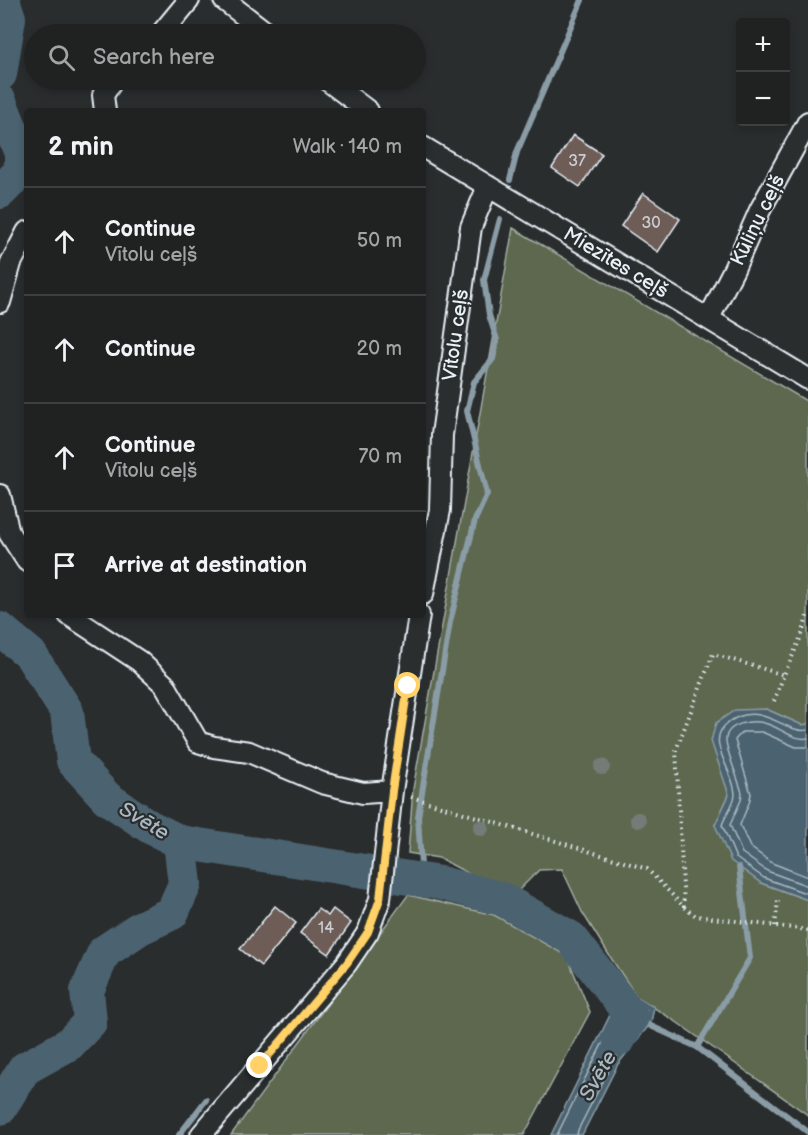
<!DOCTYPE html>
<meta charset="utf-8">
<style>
body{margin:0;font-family:"Balsamiq Sans",sans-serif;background:#2d2f2f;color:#f1f3f6}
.controls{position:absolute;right:18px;top:18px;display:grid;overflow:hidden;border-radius:6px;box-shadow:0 3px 9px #0003}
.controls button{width:54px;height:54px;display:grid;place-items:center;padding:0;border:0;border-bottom:2px solid #3d3f40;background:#202222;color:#f1f3f6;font:30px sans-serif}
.stop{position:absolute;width:18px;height:18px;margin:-14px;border:4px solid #ffd166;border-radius:50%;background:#fff}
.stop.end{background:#ffd166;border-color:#fff;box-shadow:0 2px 6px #0008}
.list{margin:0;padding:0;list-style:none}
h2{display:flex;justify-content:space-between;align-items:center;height:78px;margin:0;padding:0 24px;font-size:26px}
h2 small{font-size:20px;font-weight:400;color:#a2a4a5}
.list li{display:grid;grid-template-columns:39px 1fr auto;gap:18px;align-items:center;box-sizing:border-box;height:108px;padding:0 24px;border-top:2px solid #3d3f40}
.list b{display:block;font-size:22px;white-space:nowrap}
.list p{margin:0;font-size:20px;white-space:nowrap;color:#a2a4a5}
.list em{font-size:20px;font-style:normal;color:#a2a4a5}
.icon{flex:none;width:33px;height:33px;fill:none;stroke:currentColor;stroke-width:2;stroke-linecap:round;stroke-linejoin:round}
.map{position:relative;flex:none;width:808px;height:1135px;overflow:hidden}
.search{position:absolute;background:#202222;box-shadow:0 3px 9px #0003;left:24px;top:24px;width:402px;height:66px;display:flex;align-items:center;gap:15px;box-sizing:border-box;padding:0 21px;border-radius:33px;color:#a2a4a5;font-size:22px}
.panel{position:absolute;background:#202222;box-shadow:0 3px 9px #0003;left:24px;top:108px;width:402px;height:510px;border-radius:6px}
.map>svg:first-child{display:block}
.green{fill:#5d684f;stroke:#a2aca4;stroke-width:1.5}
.water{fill:#4c6370;stroke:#8a9ca6;stroke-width:1.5}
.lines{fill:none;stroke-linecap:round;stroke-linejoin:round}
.shore{stroke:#aab8c2;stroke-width:1.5}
.stream{stroke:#8a9ca6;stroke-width:6}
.river{stroke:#4c6370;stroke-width:34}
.building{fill:#6e5c56;stroke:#e8f1f8;stroke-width:1.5}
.minor-casing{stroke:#e8f1f8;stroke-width:24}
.path{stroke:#e8f1f8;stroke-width:4;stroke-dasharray:1.5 4.5;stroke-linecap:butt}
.minor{stroke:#2a2d2e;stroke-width:20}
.tree{fill:#747b78}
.route{stroke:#ffd166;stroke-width:8}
.labels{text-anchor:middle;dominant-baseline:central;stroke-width:4.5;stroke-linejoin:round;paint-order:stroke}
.number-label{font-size:16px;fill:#caccd0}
.street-label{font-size:20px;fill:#e8f1f8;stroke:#2a2d2e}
.water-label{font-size:21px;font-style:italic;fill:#aab8c2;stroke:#2a2d2e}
</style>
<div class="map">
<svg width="808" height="1135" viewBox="0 0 808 1135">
<rect width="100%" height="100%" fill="#2a2d2e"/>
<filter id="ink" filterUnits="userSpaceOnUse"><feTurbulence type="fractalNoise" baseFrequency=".0167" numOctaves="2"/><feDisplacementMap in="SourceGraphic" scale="12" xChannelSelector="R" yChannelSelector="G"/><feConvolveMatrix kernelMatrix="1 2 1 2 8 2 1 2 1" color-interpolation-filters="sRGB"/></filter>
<g filter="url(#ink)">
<path class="green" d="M513 228 808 402V724L802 725 766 709 724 776 729 795 715 825 761 883 808 900V1115L675 1021 637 997 609 955 582 912 562 869 539 870 518 891 479 879 439 858 408 853 413 789Z
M408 895 494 915 567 956 590 1012 524 1135H231Z"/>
<path class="water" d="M766 709 802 725 808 724V900L761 883 731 861 715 825 729 795 711 741 716 723 735 710Z
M623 997H637L654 1007 651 1023 618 1064 582 1135H551L614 1007Z"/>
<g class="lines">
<path class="shore" d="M808 730C786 735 761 699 729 722 702 740 735 770 735 795 734 804 725 816 722 825L736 858 764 878 808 894
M808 738C792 741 779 726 764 723 752 720 727 723 726 739 725 748 739 781 742 793L741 800 730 825 742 853 767 871 808 886
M808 747H796L762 732H742L735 740 751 794 749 803 740 825 750 847 772 863 808 877
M633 1011 638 1013V1017L618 1042H615L614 1039 629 1011Z
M557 1135 619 1010 626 1003H636L647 1010 645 1020 613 1061 578 1130 577 1135"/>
<path class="stream" d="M510 180 517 152 582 0
M422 881 418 817 450 622 475 520 487 494 467 411 474 382 493 359 497 340 489 315 484 280 500 219
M642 1022 697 1047 808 1132
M697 1047 750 958 739 867
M179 1135 206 1100"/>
<path class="river" d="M0 74 9 18 3 0
M0 102 21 153V171L0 192
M0 629 30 654 67 712 73 761 107 798 150 827 180 842 185 884 172 913 140 928 104 952 87 991 90 1022 69 1044 24 1069 0 1108
M180 842 440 883 502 899 571 938 632 1017 619 1039"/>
</g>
<path class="building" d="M573 135 602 154 580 187 552 168Z
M643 193 680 219 658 252 621 226Z
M275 906 296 923 261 966 240 949Z
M318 909 328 916 333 909 351 923 329 954 300 933Z"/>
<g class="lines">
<defs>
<path id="minor" d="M224 0 268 34
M161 34 189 0
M327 80 368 111
M105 111 103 95 113 80
M423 147 808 379
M0 302 11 263 27 232
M709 318 734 269 760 210 808 122
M0 495 9 533 27 561
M423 594 440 510 442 435 471 227 488 186
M69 615 139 661 165 685 198 742 214 747 249 752 322 783 363 793 392 791
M201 1135 347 963 368 932 380 899 392 791 419 615"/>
</defs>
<use href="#minor" class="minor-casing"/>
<path class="path" d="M774 701 784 675
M411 797 647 869 684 907 696 916 808 930
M684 907 676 750 713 654 784 675 803 632 808 612
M775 926 778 900"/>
<use href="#minor" class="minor"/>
</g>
<g class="tree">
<circle cx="602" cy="767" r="8"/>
<circle cx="638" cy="820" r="8"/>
<circle cx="481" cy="828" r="8"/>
</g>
</g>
<g class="lines" filter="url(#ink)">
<path class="route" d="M260 1066 347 963 368 932 380 899 392 791 408 686"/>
</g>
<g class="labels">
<g class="number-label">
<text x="577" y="161">37</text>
<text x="651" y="223">30</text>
<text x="326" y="928">14</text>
</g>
<g class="street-label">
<text transform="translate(758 220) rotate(-64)">Kūliņu ceļš</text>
<text transform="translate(616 263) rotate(31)">Miezītes ceļš</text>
<text transform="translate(456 335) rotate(-82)">Vītolu ceļš</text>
</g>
<g class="water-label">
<text transform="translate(144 821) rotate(31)">Svēte</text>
<text transform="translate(598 1076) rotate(-60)">Svēte</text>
</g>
</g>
</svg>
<div class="controls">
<button>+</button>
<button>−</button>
</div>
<div class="stop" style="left:408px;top:686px"></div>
<div class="stop end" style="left:260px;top:1066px"></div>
<div class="search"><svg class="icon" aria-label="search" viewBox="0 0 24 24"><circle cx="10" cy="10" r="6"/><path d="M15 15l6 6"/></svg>Search here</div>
<section class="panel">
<h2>2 min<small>Walk · 140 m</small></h2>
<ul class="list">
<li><svg class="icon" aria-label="ahead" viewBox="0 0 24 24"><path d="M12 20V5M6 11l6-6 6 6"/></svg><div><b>Continue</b><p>Vītolu ceļš</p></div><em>50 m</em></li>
<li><svg class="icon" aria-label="ahead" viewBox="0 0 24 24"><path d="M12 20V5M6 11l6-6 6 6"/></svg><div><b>Continue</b></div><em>20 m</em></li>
<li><svg class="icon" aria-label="ahead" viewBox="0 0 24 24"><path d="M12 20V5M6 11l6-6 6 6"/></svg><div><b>Continue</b><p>Vītolu ceļš</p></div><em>70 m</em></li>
<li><svg class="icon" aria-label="arrive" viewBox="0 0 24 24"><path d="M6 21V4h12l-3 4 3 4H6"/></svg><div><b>Arrive at destination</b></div></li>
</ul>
</section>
</div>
